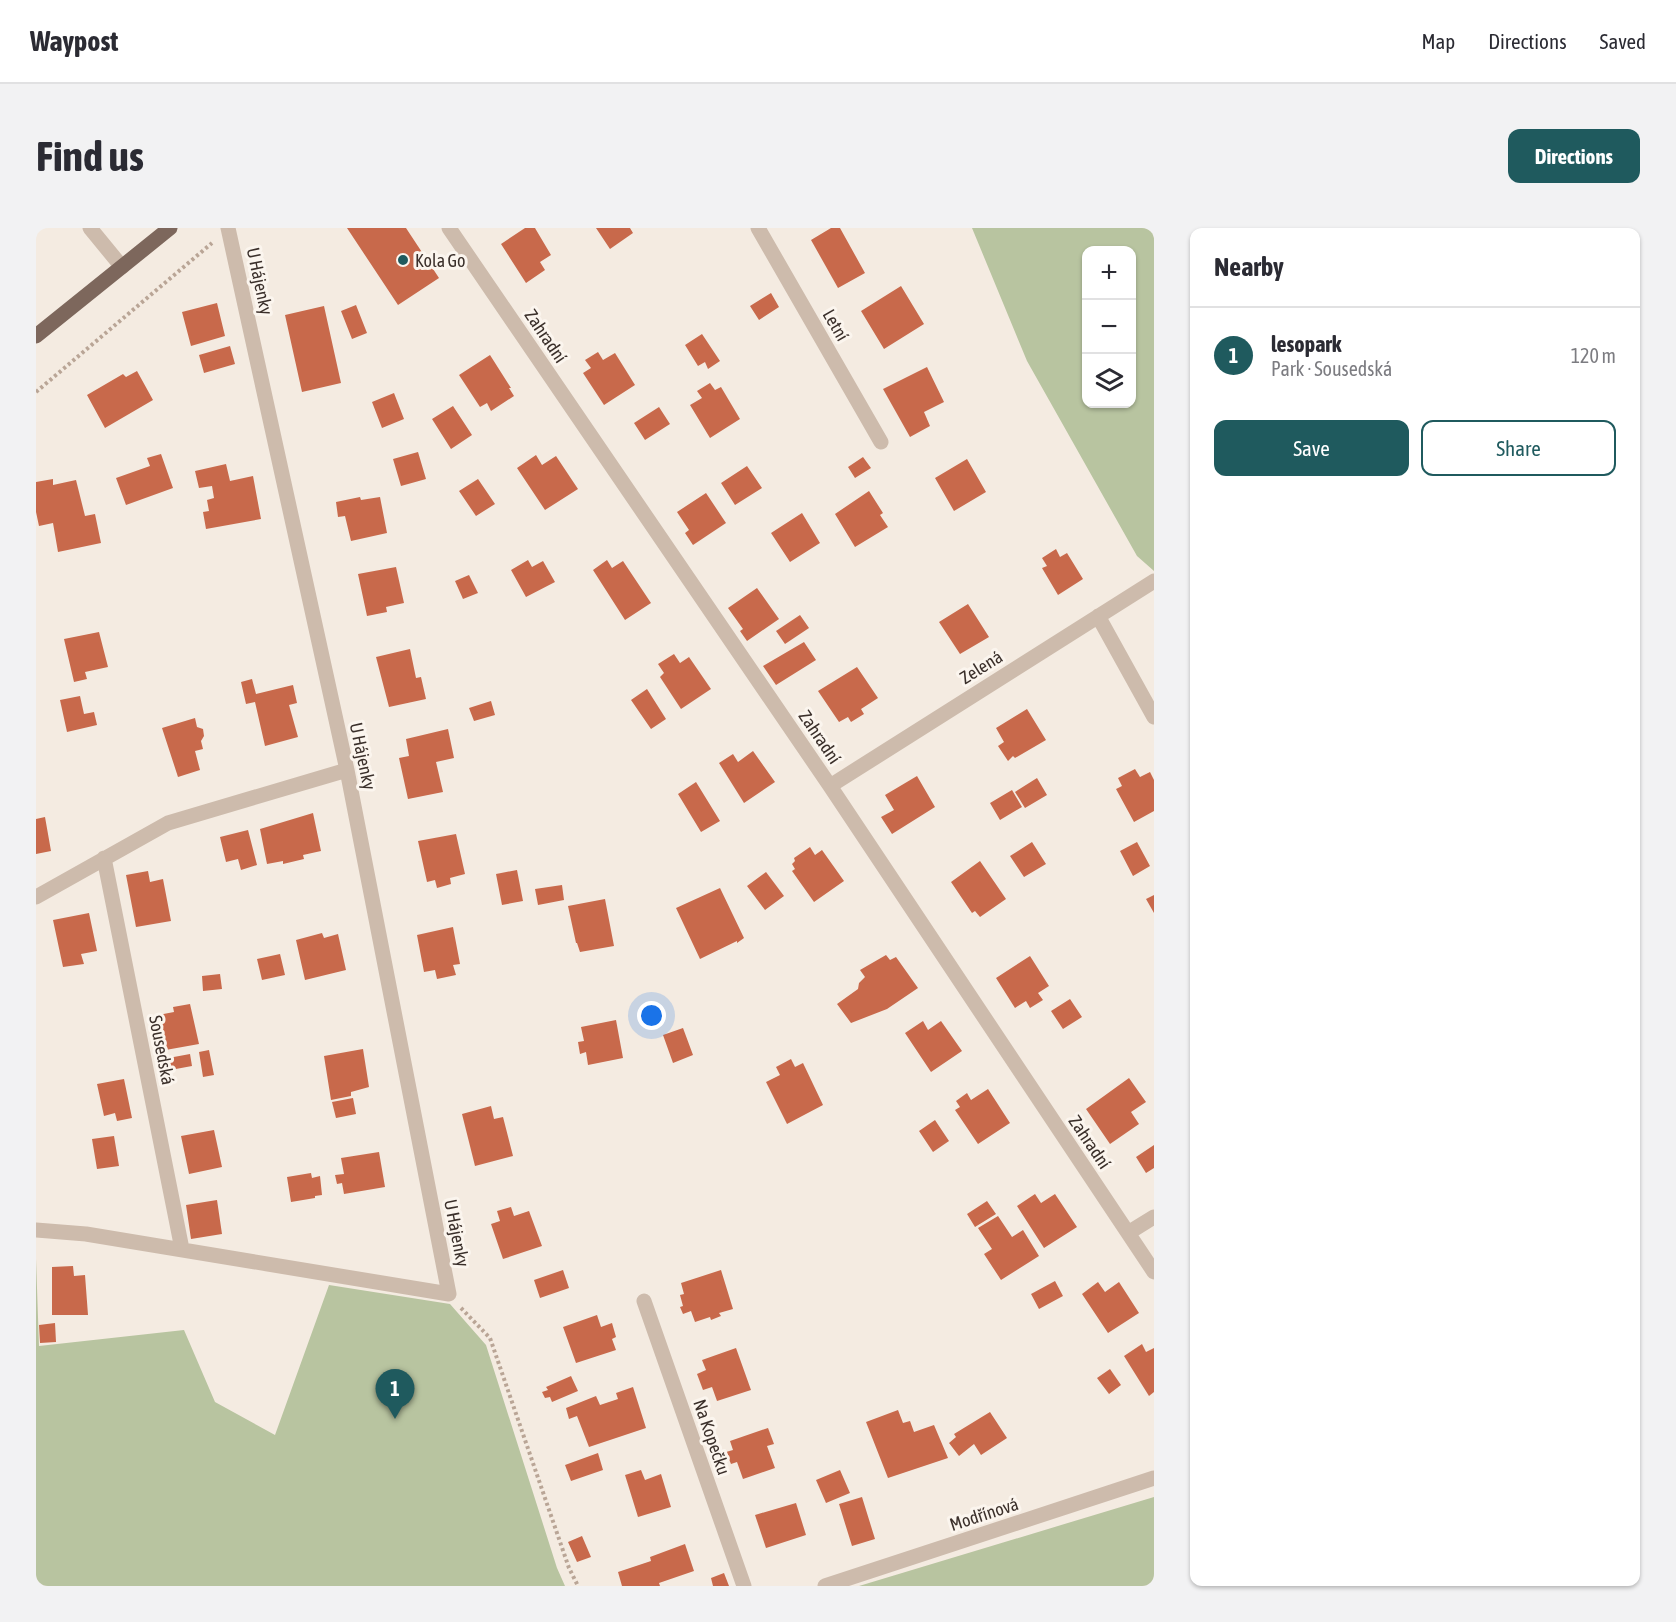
<!DOCTYPE html>
<meta charset="utf-8">
<style>
body{margin:0;font-family:"Asap Condensed",sans-serif;background:#f2f2f3;color:#2b2b33}
.controls{position:absolute;right:18px;top:18px;display:grid;overflow:hidden;border-radius:12px;box-shadow:0 2px 4px #0004}
.controls button{width:54px;height:54px;display:grid;place-items:center;padding:0;border:0;border-bottom:2px solid #e1e1e2;background:#fff;color:#2b2b33;font:30px sans-serif}
.you{position:absolute;left:616px;top:788px;width:21px;height:21px;margin:-15px;border:4px solid #fff;border-radius:50%;background:#1a73e8;box-shadow:0 0 0 9px #1a73e833}
.badge{display:grid;place-items:center;width:39px;height:39px;border-radius:50%;background:#1f5a5e;color:#fff;font-size:20px;font-weight:700}
.pin{position:absolute;translate:-50% -50px;filter:drop-shadow(0 2px 3px #0008)}
.pin::after{content:'';position:absolute;top:32px;width:21px;height:18px;background:inherit;clip-path:polygon(0 0,100% 0,50% 100%)}
.list{margin:0;padding:0;list-style:none}
h2{display:flex;justify-content:space-between;align-items:center;height:78px;margin:0;padding:0 24px;font-size:26px}
h2 small{font-size:20px;font-weight:400;color:#7c7c81}
.list li{display:grid;grid-template-columns:39px 1fr auto;gap:18px;align-items:center;box-sizing:border-box;height:96px;padding:0 24px;border-top:2px solid #e1e1e2}
.list b{display:block;font-size:22px;white-space:nowrap}
.list p{margin:0;font-size:20px;white-space:nowrap;color:#7c7c81}
.list em{font-size:20px;font-style:normal;color:#7c7c81}
.actions{display:flex;gap:12px;padding:18px 24px}
.actions a{flex:1;padding:14px 0;border:2px solid #1f5a5e;border-radius:12px;text-align:center;font-size:21px;color:#1f5a5e}
.actions .main{background:#1f5a5e;color:#fff}
.icon{flex:none;width:33px;height:33px;fill:none;stroke:currentColor;stroke-width:2;stroke-linecap:round;stroke-linejoin:round}
.map{position:relative;flex:none;width:1118px;height:1358px;overflow:hidden;border-radius:12px}
header{display:flex;align-items:center;gap:36px;box-sizing:border-box;height:84px;padding:0 30px;background:#fff;border-bottom:2px solid #e1e1e2}
header strong{font-size:28px}
nav{display:flex;gap:33px;margin-inline-start:auto;font-size:21px}
.intro{display:flex;align-items:center;justify-content:space-between;box-sizing:border-box;height:144px;padding:0 36px}
h1{margin:0;font-size:42px}
.button{padding:15px 27px;border-radius:12px;background:#1f5a5e;color:#fff;font-size:21px;font-weight:700}
main{display:flex;gap:36px;padding:0 36px}
aside{flex:1;background:#fff;border-radius:12px;box-shadow:0 2px 4px #0004}
.map>svg:first-child{display:block}
.green{fill:#b8c4a0;fill-rule:evenodd}
.building{fill:#c8694b}
.lines{fill:none;stroke-linecap:round;stroke-linejoin:round}
.path{stroke:#b9a596;stroke-width:4;stroke-dasharray:3 3;stroke-linecap:butt}
.minor{stroke:#cdbbac;stroke-width:15}
.major{stroke:#7d675c;stroke-width:15}
.poi-dot{fill:#1f5a5e;stroke:#fbf5ee;stroke-width:2}
.labels{text-anchor:middle;dominant-baseline:central;stroke-width:6;stroke-linejoin:round;paint-order:stroke}
.poi-label{font-size:18px;fill:#3b302b;stroke:#fbf5ee;text-anchor:start}
.street-label{font-size:18px;fill:#3b302b;stroke:#fbf5ee}
</style>
<header>
<strong>Waypost</strong>
<nav><a>Map</a><a>Directions</a><a>Saved</a></nav>
</header>
<div class="intro"><h1>Find us</h1><a class="button">Directions</a></div>
<main>
<div class="map">
<svg width="1118" height="1358" viewBox="0 0 1118 1358">
<rect width="100%" height="100%" fill="#f4ebe1"/>
<path class="green" d="M936 0H1118V343L1101 328 991 133ZM1096 22V176H1050V22Z
M0 1031 3 1118 148 1102 179 1174 239 1207 293 1057 414 1076 450 1117 521 1340 529 1358H0Z
M1118 1269V1358H823Z"/>
<path class="building" d="M311 0H370L403 50 362 77Z
M489 0H499L515 27 504 34 509 42 490 55 465 16Z
M560 0H594L597 5 574 21Z
M795 0H804L829 45 802 60 775 12Z
M865 58 888 96 848 121 825 83Z
M735 65 743 79 723 92 714 78Z
M181 75 189 108 155 118 146 84Z
M320 77 331 105 316 111 305 83Z
M288 78 305 155 266 164 249 87Z
M666 106 684 133 672 141 669 134 662 138 649 117Z
M194 118 199 136 168 145 163 127Z
M562 124 567 132 579 125 599 157 568 177 547 145 555 140 549 132Z
M454 127 475 160H473L478 168 455 183 451 175 444 179 423 147Z
M891 139 908 174 888 184 894 198 874 209 847 161Z
M101 143 117 172 69 200 51 167 87 146 90 149Z
M674 155 679 162 685 159 704 191 674 210 654 177 666 170 661 163Z
M358 165 368 191 346 200 336 174Z
M417 178 436 207 415 221 396 191Z
M623 179 634 196 609 212 598 195Z
M382 224 390 251 365 258 357 231Z
M125 226 137 260 90 277 80 250 114 238 111 230Z
M500 227 506 237 520 228 542 261 509 282 481 240Z
M827 229 835 240 819 250 812 239Z
M931 231 950 264 918 283 899 250Z
M190 236 194 253 217 248 225 291 170 301 167 284 173 283 171 272 178 270 176 258 163 260 159 243Z
M711 238 726 260 699 277 685 255Z
M17 251V257L40 252 49 288 59 286 65 315 22 324 17 295 3 298 0 284V254Z
M442 251 459 276 440 288 423 263Z
M833 263 847 285 844 287 852 299 819 319 799 286Z
M670 265 690 295 657 317 649 305 653 302 641 284Z
M324 269 325 272 344 269 351 305 315 313 309 288 302 289 300 274Z
M766 285 784 315 754 334 735 305Z
M1020 321 1024 329 1031 325 1047 351 1022 367 1006 340 1011 338 1006 330Z
M492 332 496 339 507 333 519 354 490 369 475 342Z
M571 332 576 340 587 333 615 375 589 392 557 342Z
M360 339 368 375 350 379 351 384 331 388 322 346Z
M433 347 442 365 427 371 419 353Z
M721 360 743 391 711 413 704 403 707 401 692 380Z
M932 376 953 409 924 426 903 394Z
M764 387 773 400 749 416 740 403Z
M63 404 72 439 49 444 51 451 38 454 28 411Z
M768 414 780 432 740 457 727 438Z
M374 421 380 450 385 449 390 471 353 479 340 429Z
M638 426 644 435 653 429 675 461 645 481 624 449 628 445 622 436Z
M821 439 842 470 825 481 828 486 815 494 812 489 803 494 782 463Z
M216 451 220 466 257 457 261 475 253 477 262 509 229 518 219 474 210 476 205 454Z
M611 461 630 491 615 501 595 472Z
M44 468 48 486 58 484 61 497 31 504 24 472Z
M455 473 459 487 438 493 433 480Z
M991 481 1010 512 979 530 977 528 972 533 962 518 968 514 960 500Z
M159 490 161 499 167 501 168 508 165 513 167 521 159 523 164 542 142 549 126 500Z
M412 501 418 530 400 534 407 564 372 571 363 530 373 528 370 511Z
M717 523 739 554 708 575 683 535 697 526 702 534Z
M1099 541 1104 549 1114 544 1118 552V583L1098 594 1080 561 1086 558 1082 550Z
M881 548 899 579 856 606 845 589 858 582 849 567Z
M1001 550 1011 567 989 580 979 564Z
M660 554 684 593 665 604 642 566Z
M976 562 986 579 964 592 954 575Z
M277 585 285 623 267 627 268 631 247 636V633L231 636 224 601Z
M9 589 15 623 0 626V591Z
M212 602 221 637 205 642 202 631 190 634 184 609Z
M420 606 429 646 414 650 415 656 401 660 399 652 391 654 382 613Z
M996 614 1010 636 988 649 974 628Z
M1101 614 1114 638 1097 648 1084 623Z
M774 619 779 627 786 622 808 653 778 674 756 643 759 641 756 636 759 633 758 630Z
M944 633 970 671 944 689 939 683 936 685 915 654Z
M481 642 487 673 466 677 460 646Z
M112 643 114 654 127 651 135 693 100 699 90 647Z
M730 644 748 668 729 682 711 658Z
M526 657 528 672 502 677 499 661Z
M684 660 708 710 701 715V713L664 731 640 680Z
M1118 667V685L1110 671Z
M569 671 578 718 544 724 541 715H540L532 678Z
M53 685 61 723 45 726 48 736 27 739 17 692Z
M417 699 424 736 417 737 420 747 401 751 399 742 388 744 381 707Z
M286 705 288 710 302 706 310 742 269 752 260 712Z
M244 726 249 747 226 752 221 731Z
M850 727 854 732 860 729 882 760 851 781 815 795 801 776 822 761 823 755 829 749 824 742Z
M994 728 1013 758 1002 765 1007 772 994 780 990 773 979 780 960 750Z
M184 746 186 761 167 763 166 748Z
M1034 771 1046 789 1027 801 1015 783Z
M154 776 163 816 124 823 117 788 138 784 137 779Z
M580 792 587 830 552 837 550 824 544 826 542 814 548 813 545 799Z
M887 793 892 802 905 793 926 823 895 844 869 805Z
M647 800 657 827 637 835 627 807Z
M327 821 333 859 315 864V868L295 872 288 828Z
M173 822 178 847 167 849 163 824Z
M154 826 156 838 129 843 127 831Z
M755 831 759 839 767 835 787 877 751 896 730 854 744 847 740 839Z
M1093 850 1110 874 1095 884 1103 896 1074 916 1050 881Z
M88 851 96 890 81 893 79 885 68 888 61 856Z
M952 861 974 895 942 916 919 882 924 879 920 873 931 865 935 872Z
M317 870 320 886 300 890 296 874Z
M455 878 458 891 467 889 477 928 439 938 426 886Z
M899 892 913 913 897 924 883 903Z
M178 902 186 939 153 946 145 908Z
M78 908 83 938 61 941 56 911Z
M1118 917V940L1110 945 1100 929Z
M343 924 349 959 308 966 306 955 301 956 299 947 308 946 305 930Z
M275 945 276 950 284 948 286 967 279 968V970L255 974 251 949Z
M999 966 1005 975 1019 966 1041 999 1008 1020 981 978Z
M181 972 186 1006 155 1011 150 977Z
M951 973 960 986 939 999 931 986Z
M475 979 478 988 493 983 506 1018 467 1031 455 996 464 993 461 983Z
M962 988 976 1009 987 1002 1003 1028 965 1052 948 1026 956 1021 942 1000Z
M37 1038 38 1048 49 1047 52 1087H16V1039Z
M527 1042 533 1060 504 1070 498 1052Z
M685 1042 697 1081 683 1085 685 1088 675 1092 674 1089 659 1094 655 1083 647 1086 644 1079 647 1078 644 1067 648 1066 645 1055Z
M1019 1053 1027 1068 1003 1081 995 1066Z
M1062 1054 1069 1064 1083 1054 1103 1085 1072 1105 1046 1066Z
M561 1087 565 1099 576 1095 580 1109 576 1111 580 1122 540 1135 527 1099Z
M19 1095 20 1114 4 1115 3 1097Z
M1106 1116 1110 1124 1118 1120V1164L1113 1168 1088 1128Z
M700 1120 715 1162 681 1173 676 1159 667 1162 661 1146 670 1142 666 1132Z
M1074 1141 1085 1157 1073 1166 1061 1150Z
M535 1148 542 1163 516 1174 514 1169 509 1170 506 1164 512 1162 510 1159Z
M597 1159 610 1200 553 1219 541 1188 533 1191 530 1180 560 1168 564 1177 582 1171 580 1165Z
M862 1182 867 1195 874 1193 878 1204 898 1197 912 1230 852 1250 830 1194Z
M954 1184 971 1210 945 1227 938 1216 923 1228 913 1215 920 1209 918 1206Z
M732 1200 738 1216 731 1218 739 1240 707 1251 701 1234 695 1236 690 1224 697 1222 694 1213Z
M562 1225 567 1242 535 1253 529 1237Z
M605 1242 609 1252 625 1246 635 1279 602 1289 589 1247Z
M804 1242 814 1265 790 1275 780 1252Z
M826 1269 839 1311 816 1318 803 1276Z
M760 1275 770 1307 730 1320 719 1287Z
M546 1308 555 1329 541 1334 532 1314Z
M649 1316 658 1343 623 1355 624 1358H586L582 1344 615 1333 614 1329Z
M688 1345 693 1358H677L675 1350Z"/>
<g class="lines">
<path class="path" d="M0 164 176 15
M425 1080 454 1110 533 1340 542 1358"/>
<path class="minor" d="M54 0 86 39
M413 0 794 558 1118 1044
M722 0 845 214
M1062 388 1118 489
M794 558 1118 353
M68 630 146 1021
M0 669 132 595 311 542
M0 1002 50 1006 413 1066 311 542 192 0
M1092 1005 1118 989
M608 1073 708 1358
M789 1358 1118 1250"/>
<path class="major" d="M0 108 134 0"/>
</g>
<circle class="poi-dot" cx="367" cy="32" r="6"/>
<g class="labels">
<g class="poi-label">
<text x="379" y="32">Kola Go</text>
</g>
<g class="street-label">
<text transform="translate(224 53) rotate(78)">U Hájenky</text>
<text transform="translate(800 97) rotate(60)">Letní</text>
<text transform="translate(510 108) rotate(56)">Zahradní</text>
<text transform="translate(945 439) rotate(-32)">Zelená</text>
<text transform="translate(784 509) rotate(56)">Zahradní</text>
<text transform="translate(327 528) rotate(78)">U Hájenky</text>
<text transform="translate(126 822) rotate(79)">Sousedská</text>
<text transform="translate(1054 914) rotate(56)">Zahradní</text>
<text transform="translate(421 1005) rotate(79)">U Hájenky</text>
<text transform="translate(676 1209) rotate(71)">Na Kopečku</text>
<text transform="translate(948 1286) rotate(-18)">Modřínová</text>
</g>
</g>
</svg>
<div class="controls">
<button>+</button>
<button>−</button>
<button><svg class="icon" aria-label="layers" viewBox="0 0 24 24"><path d="M12 4l9 5-9 5-9-5zM3 14l9 5 9-5"/></svg></button>
</div>
<div class="you"></div>
<div class="pin badge" style="left:359px;top:1191px">1</div>
</div>
<aside>
<h2>Nearby<small></small></h2>
<ul class="list">
<li><span class="badge">1</span><div><b>lesopark</b><p>Park · Sousedská</p></div><em>120 m</em></li>
</ul>
<div class="actions"><a class="main">Save</a><a>Share</a></div>
</aside>
</main>
